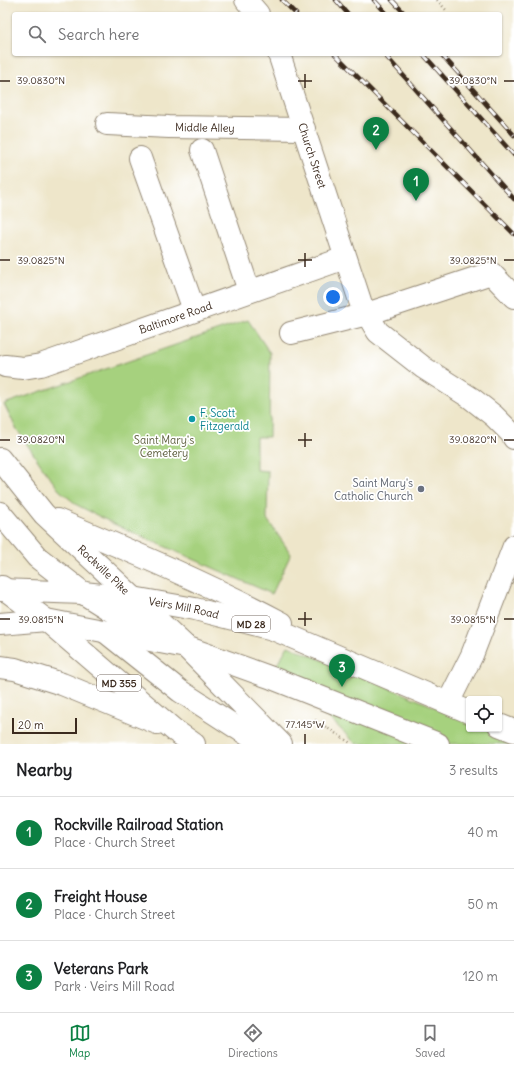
<!DOCTYPE html>
<meta charset="utf-8">
<style>
body{margin:0;font-family:Delius,sans-serif;background:#f6f6f6;color:#202124}
.controls{position:absolute;right:12px;bottom:12px;display:grid;overflow:hidden;border-radius:4px;box-shadow:0 1px 3px #0004}
.controls button{width:36px;height:36px;display:grid;place-items:center;padding:0;border:0;border-bottom:1px solid #e0e0e0;background:#fff;color:#202124;font:20px sans-serif}
.scale{position:absolute;left:12px;bottom:10px;width:65px;box-sizing:border-box;padding-left:4px;border:2px solid #3b2a1e;border-top:0;font-size:11px;line-height:14px;white-space:nowrap;color:#3b2a1e;-webkit-text-stroke:3px #fff;paint-order:stroke}
.you{position:absolute;left:333px;top:297px;width:14px;height:14px;margin:-10px;border:3px solid #fff;border-radius:50%;background:#1a73e8;box-shadow:0 0 0 6px #1a73e833}
.badge{display:grid;place-items:center;width:26px;height:26px;border-radius:50%;background:#0b8043;color:#fff;font-size:13px;font-weight:700}
.pin{position:absolute;translate:-50% -33px;filter:drop-shadow(0 1px 2px #0008)}
.pin::after{content:'';position:absolute;top:21px;width:14px;height:12px;background:inherit;clip-path:polygon(0 0,100% 0,50% 100%)}
.list{margin:0;padding:0;list-style:none}
h2{display:flex;justify-content:space-between;align-items:center;height:52px;margin:0;padding:0 16px;font-size:17px}
h2 small{font-size:13px;font-weight:400;color:#757577}
.list li{display:grid;grid-template-columns:26px 1fr auto;gap:12px;align-items:center;box-sizing:border-box;height:72px;padding:0 16px;border-top:1px solid #e0e0e0}
.list b{display:block;font-size:15px;white-space:nowrap}
.list p{margin:0;font-size:13px;white-space:nowrap;color:#757577}
.list em{font-size:13px;font-style:normal;color:#757577}
.icon{flex:none;width:22px;height:22px;fill:none;stroke:currentColor;stroke-width:2;stroke-linecap:round;stroke-linejoin:round}
.map{position:relative;flex:none;width:514px;height:744px;overflow:hidden}
.search{position:absolute;background:#fff;box-shadow:0 1px 3px #0004;left:12px;right:12px;top:12px;height:44px;display:flex;align-items:center;gap:10px;box-sizing:border-box;padding:0 14px;border-radius:4px;color:#757577;font-size:15px}
.sheet{height:268px;background:#fff}
nav{display:flex;justify-content:space-around;align-items:center;box-sizing:border-box;height:56px;border-top:1px solid #e0e0e0;background:#fff;font-size:11px;color:#757577}
nav a{display:grid;justify-items:center;gap:2px}
nav .on{color:#0b8043}
.map>svg:first-child{display:block}
.green{fill:#a6d17e;stroke:#707e4e}
.lines{fill:none;stroke-linecap:round;stroke-linejoin:round}
.minor-casing{stroke:#948874;stroke-width:24}
.major-casing{stroke:#948874;stroke-width:24}
.path{stroke:#948874;stroke-width:2.5;stroke-dasharray:1 3;stroke-linecap:butt}
.minor{stroke:#fff;stroke-width:22}
.major{stroke:#fff;stroke-width:22}
.rail-casing{stroke:#3b2a1e;stroke-width:4.5}
.rail{stroke:#fff;stroke-width:3;stroke-dasharray:9;stroke-linecap:butt}
.ticks{fill:none;stroke:#3b2a1e;stroke-width:1.5}
.culture-dot{fill:#0f9aa8;stroke:#fff;stroke-width:1.5}
.worship-dot{fill:#6b7280;stroke:#fff;stroke-width:1.5}
.labels{text-anchor:middle;dominant-baseline:central;stroke-width:3.5;stroke-linejoin:round;paint-order:stroke}
.shield{fill:#fff;stroke:#766a62;stroke-width:1}
.shield-label{font-size:10px;font-weight:bold;fill:#3b2a1e}
.street-label{font-size:11px;fill:#3b2a1e;stroke:#fff}
.culture-label{font-size:11px;fill:#0d838f;stroke:#fff;text-anchor:start}
.park-label{font-size:11px;fill:#5b5c3b;stroke:#fff}
.worship-label{font-size:11px;fill:#5b616d;stroke:#fff;text-anchor:end}
.ticks-label{font-size:10px;text-anchor:middle;fill:#3b2a1e;stroke:#fff;stroke-width:3.5;stroke-linejoin:round;paint-order:stroke}
</style>
<div class="map">
<svg width="514" height="744" viewBox="0 0 514 744">
<rect width="100%" height="100%" fill="#fff"/>
<filter id="ink" filterUnits="userSpaceOnUse"><feTurbulence type="fractalNoise" baseFrequency=".025" numOctaves="2"/><feDisplacementMap in="SourceGraphic" scale="8" xChannelSelector="R" yChannelSelector="G"/><feConvolveMatrix kernelMatrix="1 2 1 2 8 2 1 2 1" color-interpolation-filters="sRGB"/></filter>
<filter id="wash" filterUnits="userSpaceOnUse"><feTurbulence type="fractalNoise" baseFrequency=".012" numOctaves="4" result="noise"/><feDisplacementMap in="SourceGraphic" scale="16" xChannelSelector="R" yChannelSelector="G"/><feGaussianBlur stdDeviation="0.9" result="paint"/><feColorMatrix in="noise" values="0 0 0 0 0 0 0 0 0 0 0 0 0 0 0 0 0 1.4 0 .05"/><feComposite in="paint" operator="in"/></filter>
<g filter="url(#wash)">
<rect width="100%" height="100%" fill="#eee6ca"/>
<path class="green" d="M248 320 270 353 269 437H256V470L268 471 267 519 291 554 272 594 114 524 77 505 59 490 43 468 16 428 4 404Z
M288 646 469 721V729H486L514 742V744H356L276 666Z"/>
</g>
<g filter="url(#ink)">
<g class="lines">
<defs>
<g id="minor">
<path d="M246 0 258 14"/>
<path id="s1" d="M279 54 361 304 378 332 424 368 471 398 494 416 511 433 514 438"/>
<path id="s2" d="M107 124 169 127 304 129"/>
<path d="M202 150 249 291"/>
<path d="M140 158 194 310"/>
<path d="M291 333 367 314 491 273 514 297"/>
<path id="s3" d="M5 366 23 368 41 365 345 258"/>
<path d="M448 703 472 655 514 546"/>
</g>
<g id="major">
<path id="s4" d="M0 459 44 514 186 647 281 744"/>
<path d="M0 513 37 557 83 593 115 613 157 633"/>
<path d="M57 520C133 552 209 584 282 623"/>
<path d="M2 587 46 620 174 730 194 744"/>
<path id="s5" d="M0 590 83 593 133 598 195 609 273 629 469 712"/>
<path d="M0 624 46 620 186 647 272 678 438 744"/>
<path d="M107 633 180 691 262 744"/>
<path d="M0 667 15 669 62 684 157 723"/>
<path d="M499 725 514 731"/>
</g>
</defs>
<use href="#minor" class="minor-casing"/>
<use href="#major" class="major-casing"/>
<path class="path" d="M437 0 446 10
M315 720 352 744"/>
<use href="#minor" class="minor"/>
<use href="#major" class="major"/>
<defs>
<path id="rail" d="M282 0 296 14
M336 0 348 14
M374 0 387 14
M392 0 405 14
M335 54 514 234
M384 54 514 199
M423 54 514 155
M441 54 514 135"/>
</defs>
<use href="#rail" class="rail-casing"/>
<use href="#rail" class="rail"/>
</g>
</g>
<path class="ticks" d="M305 74V88M0 81H10M298 81H312M504 81H514M305 253V267M0 260H10M298 260H312M504 260H514M305 433V447M0 440H10M298 440H312M504 440H514M305 612V626M0 619H10M298 619H312M504 619H514M305 734V744"/>
<circle class="culture-dot" cx="192" cy="419" r="4"/>
<circle class="worship-dot" cx="421" cy="489" r="4"/>
<g class="labels">
<g class="shield">
<rect x="232" y="616" width="38" height="16" rx="3"/>
<rect x="97" y="675" width="44" height="16" rx="3"/>
</g>
<g class="shield-label">
<text x="251" y="624">MD 28</text>
<text x="119" y="683">MD 355</text>
</g>
<g class="street-label">
<text stroke="none"><textPath href="#s2" startOffset="98">Middle Alley</textPath></text>
<text stroke="none"><textPath href="#s1" startOffset="107">Church Street</textPath></text>
<text stroke="none"><textPath href="#s3" startOffset="179">Baltimore Road</textPath></text>
<text stroke="none"><textPath href="#s4" startOffset="152">Rockville Pike</textPath></text>
<text stroke="none"><textPath href="#s5" startOffset="185">Veirs Mill Road</textPath></text>
</g>
<g class="culture-label">
<text x="200" y="413">F. Scott<tspan x="200" dy="13">Fitzgerald</tspan></text>
</g>
<g class="park-label">
<text x="164" y="440">Saint Mary's<tspan x="164" dy="13">Cemetery</tspan></text>
</g>
<g class="worship-label">
<text x="413" y="483">Saint Mary's<tspan x="413" dy="13">Catholic Church</tspan></text>
</g>
</g>
<g class="ticks-label">
<text x="41" y="84">39.0830°N</text>
<text x="473" y="84">39.0830°N</text>
<text x="41" y="264">39.0825°N</text>
<text x="473" y="264">39.0825°N</text>
<text x="41" y="443">39.0820°N</text>
<text x="473" y="443">39.0820°N</text>
<text x="41" y="623">39.0815°N</text>
<text x="473" y="623">39.0815°N</text>
<text x="305" y="728">77.145°W</text>
</g>
</svg>
<div class="controls">
<button><svg class="icon" aria-label="locate" viewBox="0 0 24 24"><circle cx="12" cy="12" r="6"/><path d="M12 2v4M12 18v4M2 12h4M18 12h4"/></svg></button>
</div>
<div class="scale">20 m</div>
<div class="you"></div>
<div class="pin badge" style="left:416px;top:201px">1</div>
<div class="pin badge" style="left:376px;top:150px">2</div>
<div class="pin badge" style="left:342px;top:687px">3</div>
<div class="search"><svg class="icon" aria-label="search" viewBox="0 0 24 24"><circle cx="10" cy="10" r="6"/><path d="M15 15l6 6"/></svg>Search here</div>
</div>
<section class="sheet">
<h2>Nearby<small>3 results</small></h2>
<ul class="list">
<li><span class="badge">1</span><div><b>Rockville Railroad Station</b><p>Place · Church Street</p></div><em>40 m</em></li>
<li><span class="badge">2</span><div><b>Freight House</b><p>Place · Church Street</p></div><em>50 m</em></li>
<li><span class="badge">3</span><div><b>Veterans Park</b><p>Park · Veirs Mill Road</p></div><em>120 m</em></li>
</ul>
</section>
<nav>
<a class="on"><svg class="icon" aria-label="map" viewBox="0 0 24 24"><path d="M3 6l6-2 6 2 6-2v14l-6 2-6-2-6 2zM9 4v14M15 6v14"/></svg>Map</a>
<a><svg class="icon" aria-label="directions" viewBox="0 0 24 24"><path d="M12 3l9 9-9 9-9-9zM9 14v-3h6M13 9l2 2-2 2"/></svg>Directions</a>
<a><svg class="icon" aria-label="saved" viewBox="0 0 24 24"><path d="M7 4h10v16l-5-4-5 4z"/></svg>Saved</a>
</nav>
